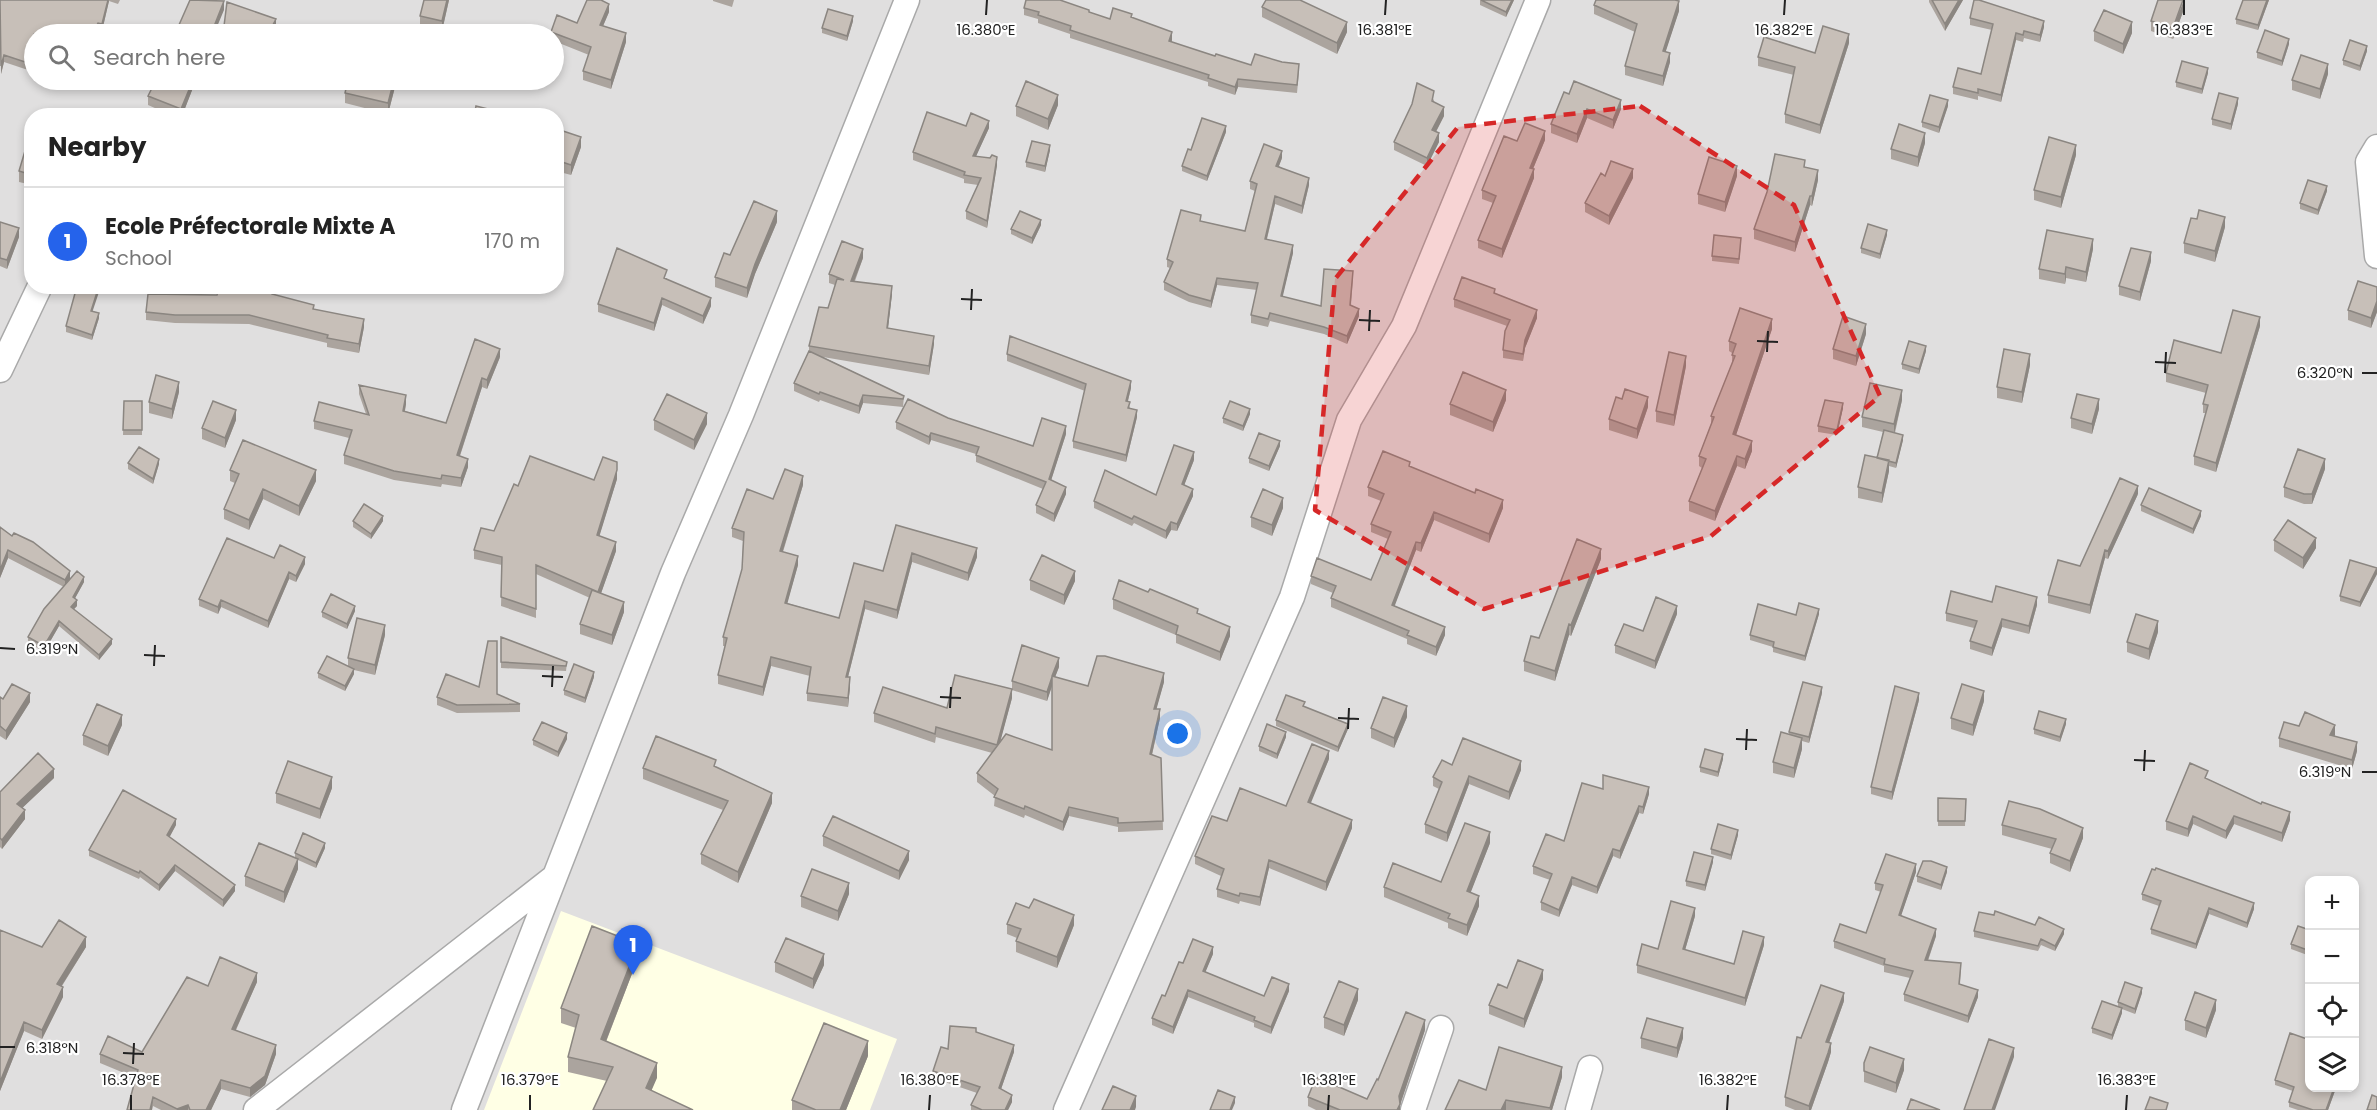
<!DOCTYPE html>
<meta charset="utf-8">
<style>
body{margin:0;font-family:Poppins,sans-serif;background:#f6f6f6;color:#222}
.controls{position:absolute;right:18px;bottom:18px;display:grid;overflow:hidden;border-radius:12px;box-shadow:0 3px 9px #0003}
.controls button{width:54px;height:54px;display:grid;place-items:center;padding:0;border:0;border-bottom:2px solid #e0e0e0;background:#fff;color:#222;font:30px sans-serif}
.you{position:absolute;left:1178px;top:734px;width:21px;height:21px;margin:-15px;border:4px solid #fff;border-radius:50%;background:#1a73e8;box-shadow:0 0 0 9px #1a73e833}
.badge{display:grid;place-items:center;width:39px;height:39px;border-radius:50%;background:#2563eb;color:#fff;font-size:20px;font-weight:700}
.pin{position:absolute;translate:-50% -50px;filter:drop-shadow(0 2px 3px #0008)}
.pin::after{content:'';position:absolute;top:32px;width:21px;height:18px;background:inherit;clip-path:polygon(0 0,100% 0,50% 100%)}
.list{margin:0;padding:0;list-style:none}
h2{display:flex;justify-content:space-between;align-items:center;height:78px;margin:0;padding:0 24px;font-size:26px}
h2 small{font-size:20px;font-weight:400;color:#767676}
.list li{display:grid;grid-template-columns:39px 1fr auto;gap:18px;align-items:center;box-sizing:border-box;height:108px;padding:0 24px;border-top:2px solid #e0e0e0}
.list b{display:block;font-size:22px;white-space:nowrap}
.list p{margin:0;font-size:20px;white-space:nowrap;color:#767676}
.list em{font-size:20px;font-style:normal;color:#767676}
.icon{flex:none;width:33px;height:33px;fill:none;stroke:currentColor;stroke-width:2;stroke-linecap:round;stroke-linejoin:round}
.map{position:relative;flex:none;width:2377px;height:1110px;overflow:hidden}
.search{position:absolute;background:#fff;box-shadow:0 3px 9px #0003;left:24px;top:24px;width:540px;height:66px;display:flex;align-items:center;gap:15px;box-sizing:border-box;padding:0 21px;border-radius:33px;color:#767676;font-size:22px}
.panel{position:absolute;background:#fff;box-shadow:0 3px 9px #0003;left:24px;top:108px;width:540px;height:186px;border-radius:24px}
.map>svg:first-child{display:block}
.residential{fill:#e0dfdf;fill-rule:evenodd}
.education{fill:#ffffe5}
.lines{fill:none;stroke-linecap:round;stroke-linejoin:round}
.street-casing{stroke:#a9a9a9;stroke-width:27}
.street{stroke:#fff;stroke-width:24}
.wall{fill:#aba49e}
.shaded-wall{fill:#8b8681}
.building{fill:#c7bfb8;stroke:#8b8681;stroke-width:1.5}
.marked{fill:#d62828;fill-opacity:0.2;stroke:#d62828;stroke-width:4.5;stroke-dasharray:12 8;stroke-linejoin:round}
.ticks{fill:none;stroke:#222;stroke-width:2}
.ticks-label{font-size:15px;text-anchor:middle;fill:#222;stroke:#fff;stroke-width:4.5;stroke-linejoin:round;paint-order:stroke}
</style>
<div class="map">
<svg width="2377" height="1110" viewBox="0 0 2377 1110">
<rect width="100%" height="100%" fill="#f2efe9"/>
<path class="residential" d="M0 0H2377V1110H0ZM34 34H554V80H34ZM32 116H556V286H32ZM2310 880H2354V1088H2310Z"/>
<path class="education" d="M561 911 897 1039 870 1110H484Z"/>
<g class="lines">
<defs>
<path id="street" d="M2377 147 2368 162 2377 256
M0 370 40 286
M256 1110 553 878
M464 1110 673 573 741 415 907 0
M1066 1110 1292 597 1349 420 1404 326 1538 0
M1413 1110 1441 1028
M1578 1110 1590 1068"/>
</defs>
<use href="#street" class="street-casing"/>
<use href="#street" class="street"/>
</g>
<path class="wall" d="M0 0H120L118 4 109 1 102 31 98 30 95 34H34V72L4 62 1 74Z
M424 0H449L442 31 420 26V16Z
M713 0H734L732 7 713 1Z
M1302 0V1L1347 32 1337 54 1262 17V7Z
M1480 0H1514L1506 17 1480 5Z
M1929 0H1963L1945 31 1929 2Z
M2243 0H2269L2258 30 2236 24V19Z
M1594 5 1679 11 1665 52 1670 62 1663 86 1625 75V66L1635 32 1594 14Z
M1024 8 1089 12 1110 19 1132 17 1172 40 1171 42 1215 56 1251 65 1299 72 1297 93 1238 87 1235 95 1208 86V82L1070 38V34L1038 23V19L1024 15Z
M2184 9 2173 39 2151 31V21Z
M609 12 603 26 626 42 611 89 583 80V71L589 55 554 41V34H551V32Z
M1970 18 2044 27 2040 42 2024 38 2023 42 2016 40 2001 102 1978 96V100L1953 94V87L1981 74 1992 30 1970 25Z
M853 21 847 41 822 33V28Z
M2094 31 2132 33 2123 54 2094 41Z
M1849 43 1820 134 1785 123V114L1794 75 1758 66V57L1815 53Z
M2289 44 2282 66 2257 58V52Z
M2367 51 2360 71 2343 65V60Z
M2208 73 2202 94 2176 87V82Z
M2328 74 2320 99 2292 90V80Z
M156 80H196L182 116H173L148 105V96Z
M234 80H252L248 86Z
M395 80V87L388 114 345 103V93Z
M1569 94 1621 109 1613 129 1587 118 1577 143 1551 133V124Z
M1434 99V102L1444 116 1436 132 1439 142 1427 166 1394 150V142Z
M2238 104 2231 130 2212 125V119Z
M1058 105 1048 130 1016 116V106Z
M1948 106 1939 133 1922 127V122Z
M966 126 989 128 976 156 997 165 987 228 966 219V211L978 185 964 183V179L913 160V152Z
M556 131 581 147 571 175 556 171Z
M1226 132 1207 181 1182 171V166L1191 150Z
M1545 140 1533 169 1534 178 1502 258 1478 248V240L1493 203 1482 199V190L1517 141Z
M32 142V185L19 182V171Z
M1925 143 1918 167 1891 159V149Z
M1050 150 1045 172 1026 167V162Z
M2076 155 2061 208 2034 200V190Z
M1282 158 1279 166 1309 185 1302 214 1275 204 1267 239 1293 253 1282 297 1321 306 1353 278 1351 305 1359 316 1347 344 1324 334 1270 321 1268 327 1251 323V315L1257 290 1217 285 1211 308 1189 302 1164 290V282L1170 268 1167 267V259L1201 221 1245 231 1255 191 1250 189V181Z
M1805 167 1818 180 1812 206 1810 205 1795 252 1754 239V229Z
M1737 176 1725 212 1698 204V194Z
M1633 178 1609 225 1585 212V203Z
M2327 191 2318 215 2300 209V203Z
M0 222 19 237 7 269 0 266Z
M777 222 755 274 747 298 715 287V277L730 255Z
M1041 225 1032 244 1011 234V229Z
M2225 227 2215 262 2184 253V243Z
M1887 235 1880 259 1861 253V248Z
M1741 243 1739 264 1712 261V256Z
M2093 249 2086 282 2066 278 2065 284 2039 279V269Z
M863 258 855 281 892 294 888 328 934 344 929 375 823 357 904 396 903 407 863 403 859 414 820 400 819 402 794 391V383L809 351V346L828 308 835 285 829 283V274Z
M2151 261 2140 301 2119 295V286Z
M667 278V279L711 306 703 324 662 305 654 331 598 312V304Z
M220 286H276L274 295 364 327 359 353 327 347V343L249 324 175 323 146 320V312L217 295Z
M2377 287V312L2371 328 2348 320V310Z
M1495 293 1537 318 1525 348 1523 361 1503 358V350L1507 326 1454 307V299Z
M93 311 99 318 92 340 66 332V326Z
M2260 326 2216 472 2194 465V456L2206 413H2203V404L2206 393 2166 382V373L2221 353Z
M1772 329 1736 435 1752 451 1745 469 1737 466 1715 521 1689 511V501L1702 468 1699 466V456L1711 424V416L1732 365V353L1729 351V341Z
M1866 334 1856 366 1833 359V349Z
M1926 351 1919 374 1902 369V364Z
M1007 354 1131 388 1128 401 1130 408 1137 417 1126 462 1073 448V441L1085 391 1007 361Z
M500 357 487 389 482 387 460 456 468 467 461 487 442 484 441 487 394 480 344 464V455L349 438 314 429V421L366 414 359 394V385L406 404 405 411 446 423Z
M2030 365 2022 403 1997 398V387Z
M1686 366 1674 426 1656 422V411Z
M179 392 172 419 149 413V402Z
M1506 400 1493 432 1450 415V404Z
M1902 400 1895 433 1903 440 1896 468 1889 466V471L1882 503 1858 498V487L1877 458 1883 432 1862 427V417Z
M124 401H142V435H123Z
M1648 407 1637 439 1609 430V419Z
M1843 408 1837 435 1818 432V426Z
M2099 409 2092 434 2071 428V418Z
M1250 414 1243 431 1223 423V418Z
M948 418 1033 446 1066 434 1051 480 1066 494 1054 522 1036 513V505L1043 489 976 462V454L931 440 929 445 896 429V422Z
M236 420 225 448 202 439V428Z
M654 420 707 424 694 450 654 430Z
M1280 446 1269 471 1249 463V458Z
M1194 460 1184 485 1193 496 1177 531 1171 530 1166 539 1134 523 1132 526 1094 508V501L1156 495Z
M128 463 159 464 153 484 128 469Z
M1410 466 1503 508 1489 543 1434 520 1421 552 1416 550 1394 606 1445 635 1436 656 1407 644V639L1331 607V598L1333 593 1311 584V576L1371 580 1388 539 1371 532V524L1381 501 1368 496V487Z
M2325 469 2312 504H2304L2284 497V487Z
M230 470 316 481 299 516 263 499 249 530 224 519V509L235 483 230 481Z
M617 479 599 536 616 551 601 593 624 612 612 645 580 634V624L590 598 536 574V618L501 606 502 565 474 559V550L494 531 518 486Z
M803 485 783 552 798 565 787 603 839 618 883 571 896 525 977 557 968 581 912 562 897 619 865 609 848 677 850 686 848 707 807 701V693L810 676 771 666 763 696 718 684V675L725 646H723V637L742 569 743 541 732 537V528L773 499Z
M2138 494 2108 559 2105 558 2090 614 2048 603V595L2080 566Z
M2141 505 2201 516 2193 534 2141 511Z
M1283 508 1272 536 1251 527V517Z
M353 521H383L371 539 353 527Z
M0 527 70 579 84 582 75 598 77 606 74 609 112 644 99 660 59 626 44 652 28 642V637L64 587 8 558 0 578Z
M2274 540 2316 548 2303 569 2274 551Z
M274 558 305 564 296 582 289 579 268 628 221 607 218 614 199 606V599Z
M1601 559 1571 636 1569 635 1555 681 1524 671V661L1539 638Z
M2377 574 2360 607 2340 601V596Z
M1030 580 1075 581 1064 605 1030 590Z
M1113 599 1198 614 1230 636 1220 661 1176 643V635L1113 609Z
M1992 602 2037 605 2029 634 2002 627 1992 656 1970 649V641L1974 628 1946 621V613Z
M355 611 347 629 322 617V612Z
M1677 614 1655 669 1615 653V645Z
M1819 614 1805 661 1773 652V647L1750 640V635L1796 615Z
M2158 632 2149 660 2127 652V642Z
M385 635 375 675 354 670V674L345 691 318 678V673L348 666V658Z
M501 637 567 662 566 671 501 668Z
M1059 667 1055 677 1088 686 1164 682 1156 709 1160 718 1152 755 1161 758 1163 830 1118 832V827L1069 816 1063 831 1025 815 1024 818 994 806 995 796 977 782V773L992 753 936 737 935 743 874 722V713L947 708 1012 698 1000 741 1052 750V686L1047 701 1012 690V681Z
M594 677 585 703 564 695V690Z
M1822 693 1809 743 1802 741V749L1794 778 1773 773V762L1789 735V732Z
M497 694 520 704V712L457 713 437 705V697Z
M0 697 3 699 30 702 6 740 0 736Z
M1919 700 1892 800 1871 794V787Z
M1984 701 1973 736 1951 729V718Z
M1305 707 1348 729 1338 752 1276 726V720Z
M1407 717 1394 748 1371 738V728Z
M2066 724 2060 742 2034 734V729Z
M122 725 108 756 83 745V735Z
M2335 735 2334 736 2357 751 2352 769 2279 747V738Z
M1286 737 1277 759 1259 751V746Z
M567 739 558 757 533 745V740Z
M1329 759 1310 803 1352 828 1326 891 1269 868 1260 906 1240 901 1239 904 1217 897V889L1221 876 1195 864V856L1227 821 1286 806Z
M1723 759 1718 777 1700 772V767Z
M1452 765 1521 770 1509 800 1469 784 1447 842 1425 833V824L1439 789 1433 786V777Z
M716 767 772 803 738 883 701 864V854L723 810 643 779V768Z
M54 778 22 808 25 819 2 849 0 847V792Z
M2208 779 2261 804 2290 820 2282 842 2234 824 2226 839 2193 824 2188 837 2166 830V821Z
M332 788 320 819 276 803V793Z
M1603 789 1649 794 1643 814 1639 813 1620 859 1613 856 1597 894 1572 885 1559 917 1541 910V902L1550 880 1533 874V866L1564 841Z
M1938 798 1966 799 1965 826H1938Z
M176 825 169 837 235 891 223 907 175 871 159 891 140 877 139 879 89 856V850Z
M2002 825 2083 838 2070 872 2050 863V853L2052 849 2002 835Z
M1738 835 1731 860 1711 854V849Z
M823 836 909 860 899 880 823 846Z
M1490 843 1470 893 1479 906 1467 936 1448 928V923L1384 897V887L1441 882Z
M325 848 316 868 298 860V869L284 903 245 886V876L295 858V853Z
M1713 862 1705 891 1686 886V881Z
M1916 872 1901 915 1936 936 1928 961 1961 970 1960 984 1978 997 1968 1023 1904 1001V994L1910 978 1884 972V966L1834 948V941L1866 933 1881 892 1875 890V883Z
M1947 872 1941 890 1917 882V876Z
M849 894 838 921 801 907V896Z
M2142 894 2254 909 2247 928 2209 914 2196 949 2151 934V929L2159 906 2142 900Z
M1695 916 1685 950 1734 964 1764 945 1745 1006 1637 973V965L1658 949Z
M1007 924 1074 925 1057 968 1016 952V941L1017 938 1007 934Z
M2035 925 2064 934 2055 951 2041 945 2038 951 1974 937V931Z
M0 930 42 947H86L62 986 63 997 42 1039 24 1031 0 1091Z
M2310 930V956L2291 949V944Z
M1213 954 1205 972 1264 996 1289 991 1271 1034 1254 1027V1023L1188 997 1173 1034 1152 1025V1018L1183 963Z
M638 958 606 1042 657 1078 607 1081 568 1072V1057L576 1028 561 1023V1008Z
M775 962 824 965 813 989 775 972Z
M1543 979 1524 1028 1489 1014V1005L1507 988Z
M257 982 236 1030 276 1054 265 1085 250 1097 221 1089 211 1110H161L153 1106 152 1110H127L136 1078 100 1063V1054L142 1052 208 986Z
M2142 993 2135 1014 2122 1009V1013L2112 1040 2092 1033V1028L2118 1006V1002Z
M1358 1000 1344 1036 1324 1028V1017Z
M1844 1001 1829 1043 1831 1052 1828 1062 1811 1110H1795L1785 1106V1097L1801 1038Z
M2216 1010 2206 1038 2185 1030V1020Z
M1425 1030 1400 1105V1110H1316L1308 1106V1097L1367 1099 1378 1080Z
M976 1032 1014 1052 1001 1089 1012 1102 1008 1110H971V1105L977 1093 933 1078V1071L948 1049Z
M1641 1038H1683L1677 1058 1641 1048Z
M868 1056 846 1110H792V1100Z
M1864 1063 1904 1070 1896 1093 1864 1082Z
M1562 1077 1552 1110H1506L1486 1090Z
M2275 1080 2310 1088H2336L2328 1110H2298L2289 1107V1102L2293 1091 2275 1085Z"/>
<path class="shaded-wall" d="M108 0 109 1 102 31V24Z
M447 0H449L442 31V21Z
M1512 0H1514L1506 17V12Z
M1959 0H1963L1945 31V24Z
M2184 0V9L2173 39V28Z
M2267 0H2269L2258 30V25Z
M224 1V10L214 34H211Z
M1679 1V11L1663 60V51Z
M609 4V12L600 33V25Z
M853 16V21L847 41V36Z
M276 19V28L273 34H268Z
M2044 21V27L2040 42V35Z
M1347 22V32L1337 54V43Z
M2132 22V33L2123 54V44Z
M98 23V30L95 34H92Z
M1172 32V40L1169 49V41Z
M626 33V42L611 89V80Z
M2016 33V40L2001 102V95Z
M1849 34V43L1820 134V125Z
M2289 39V44L2282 66V61Z
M2367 46V51L2360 71V66Z
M1670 53V62L1663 86V76Z
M4 55V62L1 74V66Z
M2328 64V74L2320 99V89Z
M2208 68V73L2202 94V89Z
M1238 79V87L1235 95V87Z
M193 80H196L182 116H181V109Z
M394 80 395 87 388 114V103Z
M1058 95V105L1048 130V119Z
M2238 98V104L2231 130V124Z
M1621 100V109L1613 129V120Z
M1948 100V106L1939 133V127Z
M1444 107V116L1432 139V130Z
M1587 109V118L1577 143V134Z
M989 121V128L973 163V156Z
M1226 126V132L1207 181V176Z
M1545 131V140L1530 176V168Z
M1439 133V142L1427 166V158Z
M1925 133V143L1918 167V157Z
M581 137V147L571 175V165Z
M1050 145V150L1045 172V166Z
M2076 145V155L2061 208V197Z
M1282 151V158L1276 173V166Z
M997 157V165L987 228V221Z
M1737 166V176L1725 212V202Z
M1534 169V178L1502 258V249Z
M1633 169V178L1609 225V216Z
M1818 170V180L1812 206V196Z
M1309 178V185L1302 214V206Z
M2327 186V191L2318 215V210Z
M1275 196V204L1265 246V239Z
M1810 196V205L1795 252V242Z
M777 211V222L755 274 747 298V288L755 264Z
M2225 217V227L2215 262V251Z
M1041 220V225L1032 244V238Z
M19 228V237L7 269V260Z
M1887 230V235L1880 259V254Z
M2093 239V249L2086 282V272Z
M1293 245V253L1281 304V296Z
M863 249V258L851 289V281Z
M2151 252V261L2140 301V292Z
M2066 267V278L2065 284V274Z
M1217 278V285L1211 308V301Z
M99 286H101L91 316V311Z
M274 286H276L272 303V294Z
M892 286V294L887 337V328Z
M662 298V305L654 331V323Z
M711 298V306L703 324V316Z
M2377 301V312L2371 328V318Z
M1359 309V316L1347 344V336Z
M1537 310V318L1525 348 1523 361 1525 340Z
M99 313V318L92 340V335Z
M2260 317V326L2216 472V463Z
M364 319V327L359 353V344Z
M1772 319V329L1733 444V434Z
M1866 324V334L1856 366V356Z
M934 336V344L929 375V366Z
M1926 346V351L1919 374V369Z
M500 349V357L487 389V380Z
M2030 354V365L2022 403V392Z
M1686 356V366L1674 426V415Z
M482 378V387L457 464V455Z
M1131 381V388L1126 408V401Z
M179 382V392L172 419V409Z
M1506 390V400L1493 432V422Z
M1902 390V400L1894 434V424Z
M406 395V404L403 419V411Z
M863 395V403L859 414V406Z
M1648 397V407L1637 439V429Z
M2099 399V409L2092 434V424Z
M1843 403V408L1837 435V430Z
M1250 409V414L1243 431V426Z
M236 410V420L225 448V438Z
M1137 410V417L1126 462V455Z
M707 413V424L694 450V440Z
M1066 426V434L1049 487V479Z
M931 433V440L929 445V437Z
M1903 435V440L1896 468V463Z
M1280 441V446L1269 471V466Z
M1752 441V451L1745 469V459Z
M1194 452V460L1182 491V484Z
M1737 456V466L1715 521V511Z
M159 459V464L153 484V479Z
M468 459V467L461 487V478Z
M2325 459V469L2312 504V494Z
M1889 460V471L1882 503V493Z
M316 470V481L299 516V506Z
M617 470V479L597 544V535Z
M803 476V485L780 560V551Z
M2138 486V494L2108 559V551Z
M1066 487V494L1054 522V514Z
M263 489V499L249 530V520Z
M1193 489V496L1177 531V524Z
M1283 498V508L1272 536V525Z
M1503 500V508L1489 543V534Z
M2201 511V516L2193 534V529Z
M1434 512V520L1421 552V543Z
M383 516V521L371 539V534Z
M1171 522V530L1166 539V531Z
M2316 538V548L2303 569V558Z
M616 542V551L598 602V593Z
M1416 542V550L1392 613V605Z
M977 548V557L968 581V573Z
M1601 549V559L1571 636V625Z
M8 550V558L0 578V570Z
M2105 550V558L2090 614V605Z
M912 553V562L897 619V610Z
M798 556V565L785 612V603Z
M305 557V564L296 582V576Z
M2377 568V574L2360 607V602Z
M70 571V579L65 587V580Z
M1075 571V581L1064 605V595Z
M289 572V579L268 628V621Z
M84 577V582L73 602V597Z
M2037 597V605L2029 634V626Z
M77 600V606L71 612V607Z
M221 600V607L218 614V607Z
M865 601V609L846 685V677Z
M624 602V612L612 645V635Z
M355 606V611L347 629V624Z
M1677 606V614L1655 669V661Z
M1819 609V614L1805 661V656Z
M2002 619V627L1992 656V648Z
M59 621V626L44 652V646Z
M2158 621V632L2149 660V649Z
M1569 624V635L1555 681V671Z
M385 625V635L375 675V665Z
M1230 627V636L1220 661V652Z
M1445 627V635L1436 656V647Z
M112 639V644L99 660V655Z
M771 657V666L763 696V687Z
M1059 658V667L1052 685V676Z
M354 669V674L345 691V686Z
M594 672V677L585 703V698Z
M1164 673V682L1154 718V709Z
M850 677V686L848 707V698Z
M1052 677V686L1047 701V692Z
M1822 687V693L1809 743V737Z
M1012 689V698L997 754V745Z
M1984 691V701L1973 736V725Z
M30 693V702L6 740V731Z
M1919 693V700L1892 800V792Z
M1407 706V717L1394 748V738Z
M1160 709V718L1150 763V754Z
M122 715V725L108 756V746Z
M2066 719V724L2060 742V737Z
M1348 724V729L1338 752V747Z
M2335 725V735L2330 744V735Z
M1286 732V737L1277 759V754Z
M567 733V739L558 757V752Z
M1802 738V749L1794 778V768Z
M2357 742V751L2352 769V760Z
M1329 751V759L1308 810V802Z
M1723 754V759L1718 777V772Z
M1521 761V770L1509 800V792Z
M54 769V778L17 813V804Z
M1469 776V784L1447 842V833Z
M332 777V788L320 819V809Z
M1649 787V794L1643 814V807Z
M772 793V803L738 883V872Z
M1639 806V813L1620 859V851Z
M1069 807V816L1063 831V822Z
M25 810V819L2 849V840Z
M2290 812V820L2282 842V833Z
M2193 816V824L2188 837V829Z
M2234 816V824L2226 839V831Z
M176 819V825L167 842V835Z
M1352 820V828L1326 891V882Z
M2083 828V838L2070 872V861Z
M1738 830V835L1731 860V855Z
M1490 832V843L1467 902V891Z
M325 843V848L316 868V863Z
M1613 849V856L1597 894V887Z
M909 851V860L899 880V871Z
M1713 857V862L1705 891V885Z
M298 859V869L284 903V892Z
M1269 860V868L1260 906V897Z
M1916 864V872L1899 922V915Z
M175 865V871L159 891V885Z
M1947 867V872L1941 890V885Z
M1572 877V885L1559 917V910Z
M849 883V894L838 921V911Z
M235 885V891L223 907V900Z
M1479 896V906L1467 936V925Z
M2254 903V909L2247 928V923Z
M1695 908V916L1683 957V949Z
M2209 908V914L2196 949V944Z
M1074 915V925L1057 968V957Z
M1936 929V936L1925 968V960Z
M2064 929V934L2055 951V946Z
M86 937V947L57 993V984Z
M1764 937V945L1745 1006V998Z
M638 944V958L601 1054V1039Z
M1213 947V954L1203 978V971Z
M824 954V965L813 989V979Z
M1543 970V979L1524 1028V1019Z
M257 973V982L232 1038V1029Z
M1289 984V991L1271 1034V1027Z
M63 987V997L42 1039V1030Z
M2142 988V993L2135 1014V1009Z
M1358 989V1000L1344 1036V1025Z
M1188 990V997L1173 1034V1027Z
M1978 990V997L1968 1023V1016Z
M1844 993V1001L1826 1051V1042Z
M2216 1000V1010L2206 1038V1028Z
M2122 1008V1013L2112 1040V1035Z
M1425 1020V1030L1400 1105V1110H1397L1399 1096Z
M24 1022V1031L0 1091V1082Z
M1683 1028V1038L1677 1058V1048Z
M868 1041V1056L846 1110H840Z
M1831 1043V1052L1828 1062 1811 1110H1809V1106Z
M276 1045V1054L265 1085 250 1097V1088Z
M1014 1045V1052L999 1095V1088Z
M2014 1048V1057L1995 1110H1992Z
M1904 1059V1070L1896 1093V1083Z
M657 1063V1078L646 1103V1088Z
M1562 1067V1077L1552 1110H1550Z
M221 1080V1089L211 1110H206Z
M2334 1088H2336L2328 1110H2326Z
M1012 1095V1102L1008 1110H1005Z
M1136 1096V1107L1135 1110H1130Z
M153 1097 152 1110H150Z
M1235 1097V1103L1232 1110H1230Z
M1506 1100V1110H1501Z
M188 1105V1110H177V1109Z"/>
<path class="building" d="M0 0H108L102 24 98 23 92 34H34V65L4 55 1 66Z
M190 0 224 1 211 34H175Z
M424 0H447L442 21 420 16Z
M587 0H601L609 4 600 25 626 33 611 80 583 71 591 47 551 32 557 15 577 23Z
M1026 0H1060L1089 10V12L1110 19 1113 8 1132 14 1131 17 1172 32 1169 41 1215 56 1216 54 1251 65 1255 54 1282 62 1299 64 1297 85 1238 79 1235 87 1208 78 1209 75 1070 30 1071 26 1038 15 1039 12 1024 8Z
M1266 0H1300L1347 22 1337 43 1262 7Z
M1481 0H1512L1506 12Z
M1596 0H1675L1679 1 1663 51 1670 53 1663 76 1625 66 1637 24 1594 5Z
M1932 0H1959L1945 24Z
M1974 0H1979L2044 21 2040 35 2024 31 2023 35 2016 33 2001 95 1978 89V93L1953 87 1958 68 1981 74 1993 24 1970 18Z
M2158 0H2183L2173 28 2151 21Z
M2243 0H2267L2258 25 2236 19Z
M227 2 276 19 268 34H223Z
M828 9 853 16 847 36 822 28Z
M2104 10 2132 22 2123 44 2094 31Z
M1823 26 1849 34 1820 125 1785 114 1795 67 1758 57 1764 37 1815 53Z
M525 30 538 34H523Z
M2265 30 2289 39 2282 61 2257 52Z
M2350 40 2367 46 2360 66 2343 60Z
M2301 55 2328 64 2320 89 2292 80Z
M2182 61 2208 68 2202 89 2176 82Z
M156 80H193L181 109 148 96Z
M348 80H394L388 103 345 93Z
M1026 81 1058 95 1048 119 1016 106Z
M1574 81 1621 100 1613 120 1587 109 1577 134 1551 124 1564 92 1569 94Z
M1417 83 1434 91 1432 101 1444 107 1432 130 1439 133 1427 158 1394 142 1412 104Z
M2219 93 2238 98 2231 124 2212 119Z
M1930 95 1948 100 1939 127 1922 122Z
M476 106 504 113 503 116H474Z
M927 112 966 126 971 113 989 121 973 156 990 158 992 155 997 157 987 221 966 211 981 178 964 175 965 172 913 152Z
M1202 118 1226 126 1207 176 1182 166 1188 149 1191 150Z
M1525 123 1545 131 1530 168 1534 169 1502 249 1478 240 1496 196 1482 190 1504 136 1517 141Z
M1899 124 1925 133 1918 157 1891 149Z
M557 129 581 137 571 165 556 160V131Z
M2049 137 2076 145 2061 197 2034 190Z
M28 141 32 142V175L19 171Z
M1032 141 1050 145 1045 166 1026 162Z
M1264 144 1282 151 1276 166 1309 178 1302 206 1275 196 1265 239 1293 245 1281 296 1321 306 1324 269 1353 271 1350 305 1359 309 1347 336 1324 327 1270 313 1268 319 1251 315 1258 283 1217 278 1211 301 1189 295 1164 282 1173 262 1167 259 1181 210 1201 215 1200 221 1245 231 1257 184 1250 181Z
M1775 154 1805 160 1804 167 1818 170 1812 196H1810L1795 242 1754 229 1767 192Z
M1709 157 1737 166 1725 202 1698 194Z
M1611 161 1633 169 1609 216 1585 203 1601 173 1605 176Z
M2308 180 2327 186 2318 210 2300 203Z
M754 201 777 211 755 264 747 288 715 277 724 253 730 255Z
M2199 210 2225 217 2215 251 2184 243 2191 218 2197 219Z
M1020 211 1041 220 1032 238 1011 229Z
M0 222 19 228 7 260 0 258Z
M1868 224 1887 230 1880 254 1861 248Z
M2047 230 2093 239 2086 272 2066 267 2065 274 2039 269Z
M1714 235 1741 238 1739 259 1712 256Z
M842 241 863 249 851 281 892 286 887 328 934 336 929 366 809 346 819 307 828 308 837 279 844 280 829 274Z
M617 248 667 270 664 278 711 298 703 316 662 298 654 323 598 304Z
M2131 248 2151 252 2140 292 2119 286Z
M1462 277 1495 289 1494 293 1537 310 1525 340 1523 354 1503 350 1505 331 1510 320 1454 299Z
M2358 281 2377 287V301L2371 318 2348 310Z
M77 286H99L91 311 99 313 92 335 66 326Z
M220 286H274L272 294 314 305 313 309 364 319 359 344 327 338 328 335 249 315H175L146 312 148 294 217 295Z
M1740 308 1772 319 1733 434 1752 441 1745 459 1737 456 1715 511 1689 501 1706 459 1699 456 1714 417 1711 416 1735 356 1732 355 1736 344 1729 341Z
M2233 310 2260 317 2216 463 2194 456 2208 405 2203 404 2208 385 2166 373 2174 340 2221 353Z
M1843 316 1866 324 1856 356 1833 349Z
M1010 336 1131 381 1126 401 1130 402 1128 408 1137 410 1126 455 1073 441 1086 384 1007 354Z
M475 339 500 349 487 380 482 378 457 455 468 459 461 478 442 475 441 479 394 471 344 455 352 430 314 421 319 402 369 415 359 385 406 395 403 411 446 423Z
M1909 341 1926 346 1919 369 1902 364Z
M2004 349 2030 354 2022 392 1997 387Z
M809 351 904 396 903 399 863 395 859 406 820 392 819 394 794 383Z
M1669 352 1686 356 1674 415 1656 411Z
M1463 372 1506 390 1493 422 1450 404Z
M156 375 179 382 172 409 149 402Z
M1870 383 1902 390 1894 424 1862 417Z
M1625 389 1648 397 1637 429 1609 419 1616 397 1622 399Z
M667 394 707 413 694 440 654 420Z
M2077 394 2099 399 2092 424 2071 418Z
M908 399 948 418 1033 446 1042 418 1066 426 1049 479 1066 487 1054 514 1036 505 1046 482 976 455 979 447 931 433 929 437 896 422Z
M1825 400 1843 403 1837 430 1818 426Z
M124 401H142V430H123Z
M213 401 236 410 225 438 202 428Z
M1230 401 1250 409 1243 426 1223 418Z
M1884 430 1903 435 1896 463 1877 458Z
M1259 433 1280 441 1269 466 1249 458Z
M243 440 316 470 299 506 263 489 249 520 224 509 239 474 230 470Z
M1174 445 1194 452 1182 484 1193 489 1177 524 1171 522 1166 531 1134 516 1132 519 1094 501 1105 470 1156 495Z
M139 447 159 459 153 479 128 463Z
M2298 449 2325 459 2312 494H2304L2284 487Z
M1383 451 1410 462 1409 466 1475 493 1476 489 1503 500 1489 534 1434 512 1421 543 1416 542 1392 605 1445 627 1436 647 1407 635 1409 631 1331 598 1336 586 1311 576 1317 558 1371 580 1391 532 1371 524 1384 494 1368 487Z
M1865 455 1889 460 1882 493 1858 487Z
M530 456 594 480 603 457 617 462V470L597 535 616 542 598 592 536 565V609L501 597 502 557 474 550 481 528 494 531 514 484 518 486Z
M785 469 803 476 780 551 798 556 785 603 839 618 854 563 883 571 896 525 977 548 968 573 912 553 897 610 865 601 846 677H850L848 698 807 693 811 667 771 657 763 687 718 675 727 638 723 637 742 569 744 532 732 528 747 489 773 499Z
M2120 478 2138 486 2108 551 2105 550 2090 605 2048 595 2058 560 2080 566Z
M2149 488 2201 511 2193 529 2141 505Z
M1263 489 1283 498 1272 525 1251 517Z
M364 504 383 516 371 534 353 521Z
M2288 520 2316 538 2303 558 2274 540Z
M0 527 12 536 14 533 33 542 70 571 65 580 8 550 0 570Z
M227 538 274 558 280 545 305 557 296 576 289 572 268 621 221 600 218 607 199 599Z
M1577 539 1601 549 1571 625 1569 624 1555 671 1524 661 1531 636 1539 638Z
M1042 555 1075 571 1064 595 1030 580Z
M2350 560 2377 568 2360 602 2340 596Z
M77 571 84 577 73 597 77 600 71 607 112 639 99 655 59 621 44 646 28 637 44 609Z
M1119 580 1148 592 1150 589 1198 609 1197 613 1230 627 1220 652 1176 634 1178 626 1113 599Z
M1996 586 2037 597 2029 626 2002 619 1992 648 1970 641 1977 621 1946 613 1951 591 1992 602Z
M592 590 624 602 612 635 580 624Z
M331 594 355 606 347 624 322 612Z
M1656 597 1677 606 1655 661 1615 645 1624 624 1643 631Z
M1799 603 1819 609 1805 656 1773 647 1774 642 1750 635 1758 604 1796 615Z
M2136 614 2158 621 2149 649 2127 642Z
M357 618 385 625 375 665 348 658Z
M501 637 567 662 566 666 501 662Z
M488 641H497V694L520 704 457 705 437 697 446 674 479 687Z
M1022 645 1059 658 1052 676 1088 686 1097 656H1105L1164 673 1154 709H1160L1150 754 1161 758 1163 821 1118 823V818L1069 807 1063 822 1025 806 1024 809 994 797 998 789 977 773 1006 734 1052 750V677L1047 692 1012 681Z
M327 656 354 669 345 686 318 673Z
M574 664 594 672 585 698 564 690Z
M955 675 1012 689 997 745 936 727 935 734 874 713 883 687 947 708Z
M1803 682 1822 687 1809 737 1789 732Z
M12 684 30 693 6 731 0 726V697L3 699Z
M1962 684 1984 691 1973 725 1951 718Z
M1895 686 1919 693 1892 792 1871 787Z
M1286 695 1305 702 1303 706 1348 724 1338 747 1276 720Z
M1383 697 1407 706 1394 738 1371 728Z
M97 704 122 715 108 746 83 735Z
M2039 711 2066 719 2060 737 2034 729Z
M2305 712 2335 725 2330 735 2357 742 2352 760 2279 738 2284 722 2299 726Z
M542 722 567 733 558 752 533 740Z
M1267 724 1286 732 1277 754 1259 746Z
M1781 732 1802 738 1794 768 1773 762Z
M656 736 716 760 714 766 772 793 738 872 701 854 728 801 643 768Z
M1463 738 1521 761 1509 792 1469 776 1447 833 1425 824 1442 782 1433 777 1442 760 1452 765Z
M1312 744 1329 751 1308 802 1352 820 1326 882 1269 860 1260 897 1240 893 1239 896 1217 889 1224 869 1195 856 1212 816 1227 821 1240 788 1286 806Z
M1705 749 1723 754 1718 772 1700 767Z
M38 753 54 769 17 804 25 810 2 840 0 838V792Z
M288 761 332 777 320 809 276 793Z
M2190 763 2208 771 2205 778 2261 804 2262 802 2290 812 2282 833 2234 816 2226 831 2193 816 2188 829 2166 821Z
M1603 775 1649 787 1643 807 1639 806 1620 851 1613 849 1597 887 1572 877 1559 910 1541 902 1552 874 1533 866 1546 834 1564 841 1582 783 1603 789Z
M123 790 176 819 167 835 235 885 223 900 175 865 159 885 140 871 139 873 89 850Z
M1938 798 1966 799 1965 821H1938Z
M2009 801 2040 809 2083 828 2070 861 2050 853 2056 839 2002 825Z
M833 816 909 851 899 871 823 836Z
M1465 823 1490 832 1467 891 1479 896 1467 925 1448 918 1450 914 1384 887 1393 863 1441 882Z
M1718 824 1738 830 1731 855 1711 849Z
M303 833 325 843 316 863 295 853Z
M259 843 298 859 284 892 245 876Z
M1694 852 1713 857 1705 885 1686 881Z
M1886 854 1916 864 1899 915 1936 929 1925 960 1961 963 1959 984 1978 990 1968 1016 1904 994 1913 971 1884 964 1885 959 1834 941 1840 924 1866 933 1883 885 1875 883Z
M1923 861H1931L1947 867 1941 885 1917 876Z
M2156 868 2254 903 2247 923 2209 908 2196 944 2151 929 2161 901 2142 894 2152 869 2155 870Z
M812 869 849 883 838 911 801 896Z
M1034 899 1074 915 1057 957 1016 941 1021 929 1007 924 1016 903 1029 908Z
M1671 901 1695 908 1683 949 1734 964 1743 931 1764 937 1745 998 1637 965 1642 944 1658 949Z
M1995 911 2035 925 2039 917 2064 929 2055 946 2041 939 2038 946 1974 931 1979 912 1994 915Z
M59 920 86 937 57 984 63 987 42 1030 24 1022 0 1082V930L42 947Z
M592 926 638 944 601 1039 657 1063 646 1088 693 1110H593L613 1067 568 1057 579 1015 561 1008Z
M2298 926 2310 930V951L2291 944Z
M786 938 824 954 813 979 775 962Z
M1193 939 1213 947 1203 971 1264 996 1272 977 1289 984 1271 1027 1254 1020 1255 1017 1188 990 1173 1027 1152 1018 1162 995 1165 996 1179 962 1183 963Z
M220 957 257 973 232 1029 276 1045 265 1076 250 1088 221 1080 206 1110H190L188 1105 177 1109 153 1097 150 1110H127L138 1070 100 1054 108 1036 142 1052 187 977 208 986Z
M1518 960 1543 970 1524 1019 1489 1005 1498 984 1507 988Z
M1339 981 1358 989 1344 1025 1324 1017Z
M2125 982 2142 988 2135 1009 2118 1002Z
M1821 985 1844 993 1826 1042 1831 1043 1828 1053 1809 1106 1785 1097 1797 1037 1801 1038Z
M2195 992 2216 1000 2206 1028 2185 1020Z
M2102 1001 2122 1008 2112 1035 2092 1028Z
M1406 1012 1425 1020 1399 1096 1400 1104 1397 1110H1340L1308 1097 1316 1077 1367 1099 1377 1079 1378 1080Z
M1647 1018 1683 1028 1677 1048 1641 1038Z
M824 1023 868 1041 840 1110H816L792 1100Z
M950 1026 976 1028V1032L1014 1045 999 1088 1012 1095 1005 1110H982L971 1105 980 1087 933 1071 941 1047 948 1049Z
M2290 1033 2310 1040V1088H2334L2326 1110H2313L2289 1102 2294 1087 2275 1080Z
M1989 1039 2014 1048 1992 1110H1964Z
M1499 1047 1562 1067 1550 1108 1506 1100 1501 1110H1445L1459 1080 1486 1090Z
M1870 1047 1904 1059 1896 1083 1864 1071V1063Z
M1113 1086 1136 1096 1130 1110H1102Z
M1218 1090 1235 1097 1230 1110H1210Z
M2372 1095 2377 1097V1110H2367Z
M2150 1097 2168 1103 2166 1110H2145Z
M1911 1099 1940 1110H1907Z"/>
<path class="marked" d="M1640 106 1794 205 1880 396 1711 536 1484 609 1315 510 1335 279 1458 127Z"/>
<path class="ticks" d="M986 15 987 0M1385 15 1386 0M1784 15 1785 0M2184 15V0M961 299 982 300M971 310 972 289M1359 320 1380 321M1369 331 1370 310M1757 341 1778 342M1767 352 1768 331M2155 362 2176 363M2165 373 2166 352M2362 373H2377M0 648 15 649M144 655 165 656M154 666 155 645M542 676 563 677M552 687 553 666M940 697 961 698M950 708 951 687M1338 718 1359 719M1348 729 1349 708M1736 739 1757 740M1746 750 1747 729M2134 760 2155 761M2144 771 2145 750M2362 772H2377M0 1047H15M123 1053 144 1054M133 1064 134 1043M131 1110V1095M530 1110V1095M929 1110 930 1095M1328 1110 1329 1095M1727 1110 1728 1095M2126 1110 2127 1095"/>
<g class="ticks-label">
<text x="986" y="35">16.380°E</text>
<text x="1385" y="35">16.381°E</text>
<text x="1784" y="35">16.382°E</text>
<text x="2184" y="35">16.383°E</text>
<text x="2325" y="378">6.320°N</text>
<text x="52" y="654">6.319°N</text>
<text x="2325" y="777">6.319°N</text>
<text x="52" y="1053">6.318°N</text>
<text x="131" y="1085">16.378°E</text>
<text x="530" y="1085">16.379°E</text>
<text x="930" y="1085">16.380°E</text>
<text x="1329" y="1085">16.381°E</text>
<text x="1728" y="1085">16.382°E</text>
<text x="2127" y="1085">16.383°E</text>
</g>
</svg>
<div class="controls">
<button>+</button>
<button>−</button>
<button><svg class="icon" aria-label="locate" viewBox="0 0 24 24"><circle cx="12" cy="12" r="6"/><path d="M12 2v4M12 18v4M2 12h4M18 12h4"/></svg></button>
<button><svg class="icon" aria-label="layers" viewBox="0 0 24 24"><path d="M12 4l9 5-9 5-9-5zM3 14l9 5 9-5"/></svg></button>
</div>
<div class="you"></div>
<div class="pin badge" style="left:633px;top:975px">1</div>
<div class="search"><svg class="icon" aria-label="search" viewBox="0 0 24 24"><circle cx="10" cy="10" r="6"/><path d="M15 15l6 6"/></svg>Search here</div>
<section class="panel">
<h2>Nearby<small></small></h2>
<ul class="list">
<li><span class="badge">1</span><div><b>Ecole Préfectorale Mixte A</b><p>School</p></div><em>170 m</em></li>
</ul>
</section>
</div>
